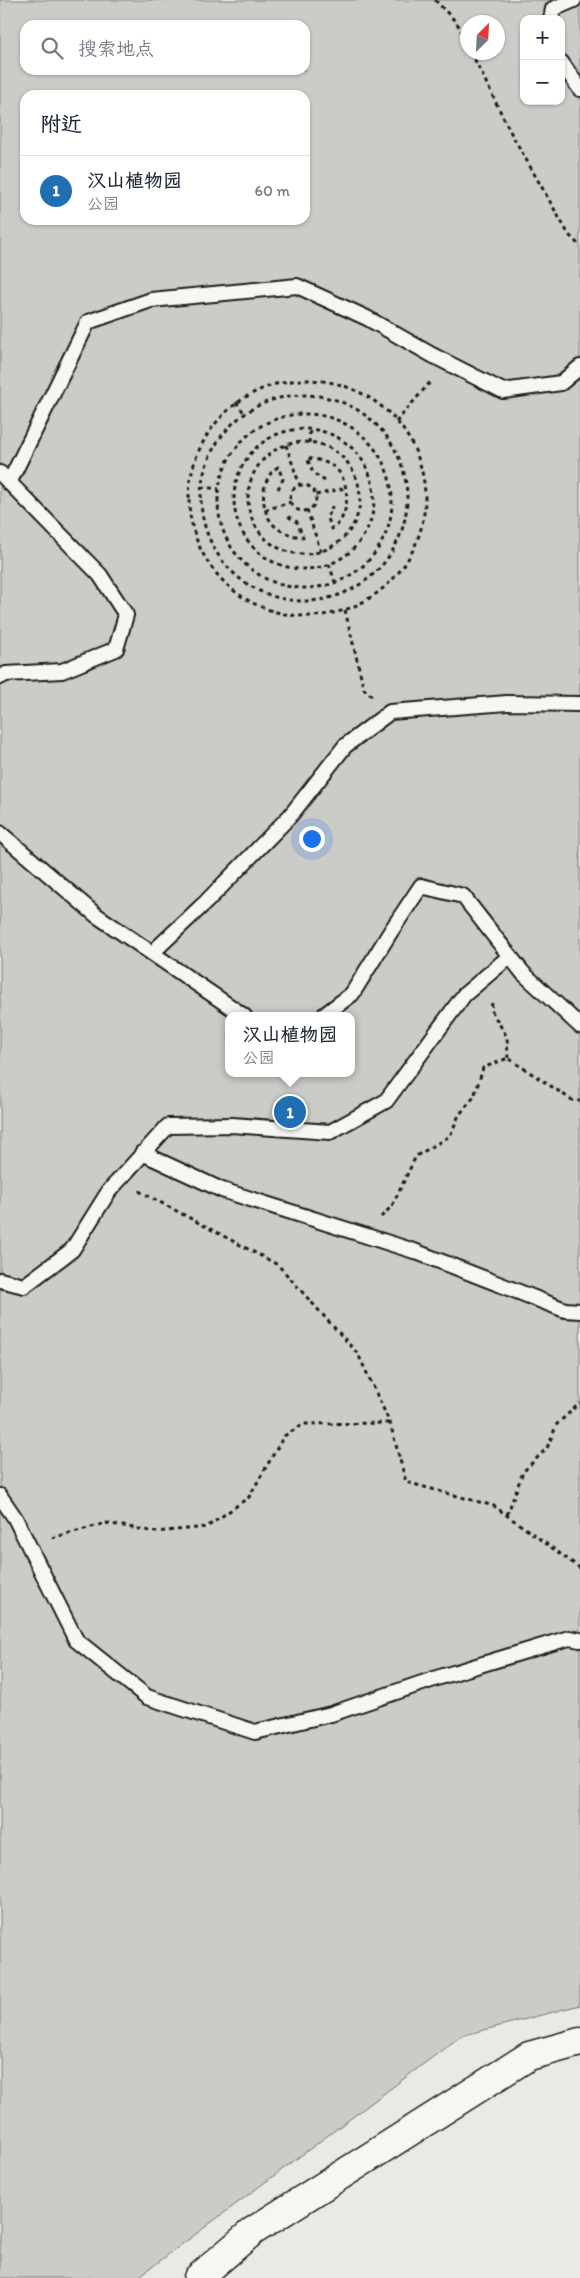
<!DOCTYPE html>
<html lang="zh">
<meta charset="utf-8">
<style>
body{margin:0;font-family:Itim,"LXGW WenKai TC",sans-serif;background:#f6f6f7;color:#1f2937}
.controls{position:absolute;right:15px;top:15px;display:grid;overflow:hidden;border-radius:10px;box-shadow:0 1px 4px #0004}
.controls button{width:45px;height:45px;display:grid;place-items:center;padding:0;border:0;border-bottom:1px solid #e0e1e3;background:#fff;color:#1f2937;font:25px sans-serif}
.compass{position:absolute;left:460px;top:15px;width:45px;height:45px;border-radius:50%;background:#fff;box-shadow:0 1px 4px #0004;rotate:24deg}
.you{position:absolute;left:311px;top:838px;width:18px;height:18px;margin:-12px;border:4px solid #fff;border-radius:50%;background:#1a73e8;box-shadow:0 0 0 8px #1a73e833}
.badge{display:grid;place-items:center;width:32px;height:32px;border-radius:50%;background:#1f6fb2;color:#fff;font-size:16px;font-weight:700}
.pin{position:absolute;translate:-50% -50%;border:2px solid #fff;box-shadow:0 1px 5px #0006}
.popup{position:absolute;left:225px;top:1012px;width:130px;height:65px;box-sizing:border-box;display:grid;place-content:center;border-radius:10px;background:#fff;filter:drop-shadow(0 1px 4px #0005);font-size:16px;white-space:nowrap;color:#747a83}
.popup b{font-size:19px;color:#1f2937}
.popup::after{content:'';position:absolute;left:50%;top:100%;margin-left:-10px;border:10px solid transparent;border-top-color:#fff}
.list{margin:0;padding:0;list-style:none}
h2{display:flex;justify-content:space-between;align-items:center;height:65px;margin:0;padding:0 20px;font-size:21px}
h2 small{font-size:16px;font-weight:400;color:#747a83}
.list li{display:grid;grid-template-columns:32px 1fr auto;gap:15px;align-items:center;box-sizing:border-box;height:70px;padding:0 20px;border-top:1px solid #e0e1e3}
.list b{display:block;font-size:19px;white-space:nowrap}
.list p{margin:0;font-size:16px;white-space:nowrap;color:#747a83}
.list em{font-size:16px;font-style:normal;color:#747a83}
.icon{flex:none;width:28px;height:28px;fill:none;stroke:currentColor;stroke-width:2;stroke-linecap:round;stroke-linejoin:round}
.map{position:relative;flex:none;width:580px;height:2278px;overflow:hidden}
.search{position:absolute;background:#fff;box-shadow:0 1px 4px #0004;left:20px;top:20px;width:290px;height:55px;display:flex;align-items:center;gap:12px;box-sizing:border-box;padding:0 18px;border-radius:15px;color:#747a83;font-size:19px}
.panel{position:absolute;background:#fff;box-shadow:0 1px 4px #0004;left:20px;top:90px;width:290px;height:135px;border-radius:15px}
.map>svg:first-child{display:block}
.green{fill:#cbcbc7;stroke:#747472;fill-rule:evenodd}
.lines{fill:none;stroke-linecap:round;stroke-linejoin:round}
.lane-casing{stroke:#1c1c1c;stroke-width:18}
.secondary-casing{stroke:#1c1c1c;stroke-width:31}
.path{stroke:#1c1c1c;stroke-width:3;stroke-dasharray:4 4;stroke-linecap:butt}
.lane{stroke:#f6f6f2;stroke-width:14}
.secondary{stroke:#f6f6f2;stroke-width:28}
</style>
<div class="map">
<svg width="580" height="2278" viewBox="0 0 580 2278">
<rect width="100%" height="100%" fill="#e9e9e5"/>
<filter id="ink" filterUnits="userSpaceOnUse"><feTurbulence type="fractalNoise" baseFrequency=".02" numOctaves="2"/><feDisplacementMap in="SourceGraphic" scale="10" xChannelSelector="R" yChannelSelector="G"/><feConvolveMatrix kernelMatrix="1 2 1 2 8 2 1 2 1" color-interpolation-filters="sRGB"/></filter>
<g filter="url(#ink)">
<path class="green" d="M0 0H580V2005L461 2036 137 2278H0ZM524 19H561V101H524ZM468 22H498V52H468ZM25 25H305V70H25ZM25 95H305V220H25ZM229 1016H351V1073H229Z"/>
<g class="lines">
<defs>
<path id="lane" d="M551 19 553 9 574 0
M561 62 580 89
M0 473 100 575 126 615 116 649 62 671 6 674 0 677
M9 483 88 322 151 300 297 286 367 318 432 355 503 391 561 383 580 367
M0 833 96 915 244 1016
M152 953 207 901 290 816 345 746 390 712 507 703 580 704
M323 1016 352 994 391 931 421 886 463 896 523 973 580 1026
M142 1153 222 1190 414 1251 565 1310 580 1311
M0 1280 24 1286 72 1250 109 1191 168 1126 232 1125 330 1132 386 1101 464 995 510 956
M0 1496 15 1518 76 1640 147 1697 255 1732 331 1714 440 1677 569 1638 580 1640"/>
<path id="secondary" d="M198 2278 253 2231 529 2056 580 2042"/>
</defs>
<use href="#lane" class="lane-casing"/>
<use href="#secondary" class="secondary-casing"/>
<path class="path" d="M435 0 457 23 468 45
M471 52 511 133 569 235 580 246
M189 498a118 118 0 1 1 236 0a118 118 0 1 1-236 0Z
M201 498a103 103 0 1 1 206 0a103 103 0 1 1-206 0Z
M236 402 245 414
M218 501a87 87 0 1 1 174 0a87 87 0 1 1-174 0Z
M396 422 432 380
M234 499a70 70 0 1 1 140 0a70 70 0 1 1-140 0Z
M248 498a56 56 0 1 1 112 0a56 56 0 1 1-112 0Z
M309 443 310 429
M286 445 300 486
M325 481 313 473 307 458C318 459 332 463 339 472 351 488 349 518 332 529L327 516 331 512 332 506
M290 498a13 13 0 1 1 26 0a13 13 0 1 1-26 0Z
M201 487 219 489
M278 489 283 479 278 467C261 477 259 507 272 523 279 532 292 536 303 537L297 522 286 515
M316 495 345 488
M265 510 291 502
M307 510 321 552
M329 564 335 582
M345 610 364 689 373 697
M492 1003 491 1010 507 1037 508 1058
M139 1191 278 1265 358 1354 390 1423 406 1482 494 1506 580 1568
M381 1217 392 1206 416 1156 450 1136 459 1115 474 1097 483 1068 508 1058 572 1100 580 1101
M507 1515 523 1472 547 1448 557 1424 580 1403
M52 1538 106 1523 156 1532 207 1527 249 1497 284 1436 304 1424 390 1423"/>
<use href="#lane" class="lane"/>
<use href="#secondary" class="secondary"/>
</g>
</g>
</svg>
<div class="controls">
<button>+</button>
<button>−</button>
</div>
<svg class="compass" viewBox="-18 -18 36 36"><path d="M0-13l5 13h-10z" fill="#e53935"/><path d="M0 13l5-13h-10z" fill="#747a83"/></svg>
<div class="you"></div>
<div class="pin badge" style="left:290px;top:1112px">1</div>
<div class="popup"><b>汉山植物园</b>公园</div>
<div class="search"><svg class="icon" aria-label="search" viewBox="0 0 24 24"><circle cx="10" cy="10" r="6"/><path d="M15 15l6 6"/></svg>搜索地点</div>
<section class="panel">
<h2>附近<small></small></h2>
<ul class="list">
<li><span class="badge">1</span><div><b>汉山植物园</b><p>公园</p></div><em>60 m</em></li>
</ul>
</section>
</div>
